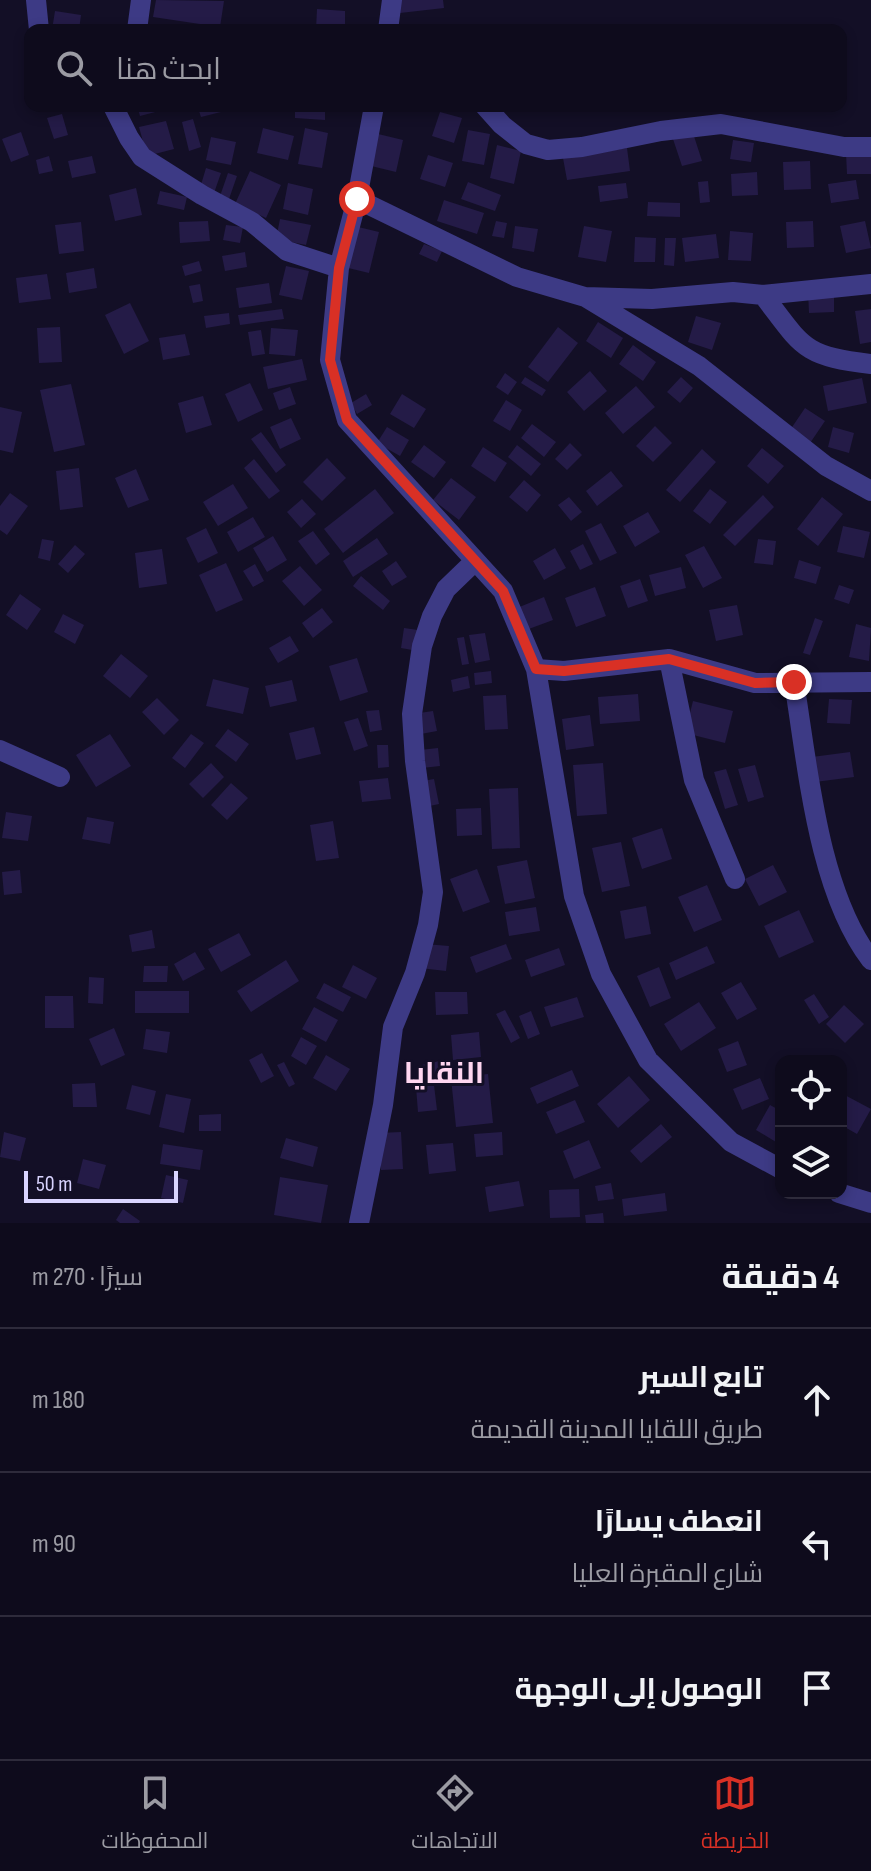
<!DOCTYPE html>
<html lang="ar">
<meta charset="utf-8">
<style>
body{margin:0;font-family:"Sofia Sans Condensed",Cairo,sans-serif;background:#171425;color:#f1f3f6;direction:rtl}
.controls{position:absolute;right:24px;bottom:24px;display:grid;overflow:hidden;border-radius:16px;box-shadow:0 4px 12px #0003}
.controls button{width:72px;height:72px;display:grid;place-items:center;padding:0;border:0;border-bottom:2px solid #2e2b3b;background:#0e0b1c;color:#f1f3f6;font:40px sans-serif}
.scale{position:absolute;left:24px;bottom:20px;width:154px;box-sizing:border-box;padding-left:8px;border:4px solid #d9d4ff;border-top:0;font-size:22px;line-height:28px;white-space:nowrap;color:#d9d4ff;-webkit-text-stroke:6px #130f26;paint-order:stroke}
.stop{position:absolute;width:24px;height:24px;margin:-18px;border:6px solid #d93025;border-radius:50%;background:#fff}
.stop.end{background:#d93025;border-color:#fff;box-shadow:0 2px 8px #0008}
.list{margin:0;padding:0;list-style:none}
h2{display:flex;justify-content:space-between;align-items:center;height:104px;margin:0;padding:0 32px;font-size:34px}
h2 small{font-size:26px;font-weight:400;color:#9b9ba3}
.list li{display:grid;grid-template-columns:52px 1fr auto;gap:24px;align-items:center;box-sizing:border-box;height:144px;padding:0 32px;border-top:2px solid #2e2b3b}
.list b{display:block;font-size:30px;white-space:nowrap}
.list p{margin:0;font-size:26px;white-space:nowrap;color:#9b9ba3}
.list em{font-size:26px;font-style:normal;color:#9b9ba3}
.icon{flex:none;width:44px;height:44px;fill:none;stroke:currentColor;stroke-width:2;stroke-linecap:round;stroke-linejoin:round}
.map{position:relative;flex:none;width:871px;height:1223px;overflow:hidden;direction:ltr}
.search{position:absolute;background:#0e0b1c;box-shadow:0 4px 12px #0003;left:24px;right:24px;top:24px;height:88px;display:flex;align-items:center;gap:20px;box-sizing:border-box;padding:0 28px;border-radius:16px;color:#9b9ba3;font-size:30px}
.sheet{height:536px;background:#0e0b1c}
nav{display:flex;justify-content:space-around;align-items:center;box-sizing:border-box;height:112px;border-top:2px solid #2e2b3b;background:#0e0b1c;font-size:22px;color:#9b9ba3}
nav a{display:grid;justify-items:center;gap:4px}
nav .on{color:#d93025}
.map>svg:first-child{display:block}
.building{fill:#241b47}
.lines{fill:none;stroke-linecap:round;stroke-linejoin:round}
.minor{stroke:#3d3a85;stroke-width:20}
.route{stroke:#d93025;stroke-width:10}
.labels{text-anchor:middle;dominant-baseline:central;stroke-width:6;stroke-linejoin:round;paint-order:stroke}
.district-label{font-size:30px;font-weight:bold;fill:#ffd6f0;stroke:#130f26}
</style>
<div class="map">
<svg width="871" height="1223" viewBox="0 0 871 1223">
<rect width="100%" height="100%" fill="#130f26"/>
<path class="building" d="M156 0 224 1 220 27 153 17Z
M398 0H443L444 8 400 13Z
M317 9 345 11V30H316Z
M55 11 81 15 79 30H52Z
M137 106H161L163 110 140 116Z
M207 106H224L225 111 201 117 198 108Z
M295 106H325V120L295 118Z
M440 112 462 118 454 143 432 136Z
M62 114 68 135 54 139 47 118Z
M193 119 201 147 189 151 182 122Z
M166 121 174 149 147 156 139 127Z
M263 128 294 136 288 160 257 153Z
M305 128 328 133 322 168 298 164Z
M468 130 490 134 484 165 462 161Z
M692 130 702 161 682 166 672 136Z
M21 132 29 155 11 162 2 139Z
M374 133 403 140 396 172 367 165Z
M211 137 236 142 231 165 206 160Z
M733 140 754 143 751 162 730 159Z
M497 145 521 151 514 184 490 178Z
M627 148 630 171 567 180 563 158Z
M846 153H871V174H847Z
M428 155 453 163 445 187 420 179Z
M49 156 53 171 39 174 36 160Z
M92 156 96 173 72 178 68 161Z
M810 161 811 189 784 190 783 162Z
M206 168 221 173 214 193 200 188Z
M250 171 281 185 266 218 235 204Z
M757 172 758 195 732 196 731 174Z
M228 173 237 176 229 199 220 196Z
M856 180 859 199 831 203 828 184Z
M708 181 710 202 700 203 698 182Z
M468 182 501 195 495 211 461 199Z
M288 183 313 189 308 215 283 209Z
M626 183 628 198 600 202 598 186Z
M136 188 142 215 115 221 109 195Z
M160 191 187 197 184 210 157 204Z
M444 200 484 213 477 234 437 221Z
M648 202 680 203V217L647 216Z
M280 219 311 225 306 245 276 239Z
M208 221 210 241 180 243 179 222Z
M496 221 507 223 504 238 492 236Z
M813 221 814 247 787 248 786 222Z
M865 221 871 248 846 253 840 226Z
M81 222 84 251 59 254 55 225Z
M226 225 243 227 240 243 223 240Z
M350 225 379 232 369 273 340 266Z
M515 226 538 229 534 252 512 248Z
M584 226 612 231 606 262 578 257Z
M730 231 753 233 751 261 728 260Z
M716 234 719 258 685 262 682 238Z
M635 237 656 238 655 262H634Z
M665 238H676L674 266 664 265Z
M424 244 442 251 437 262 419 254Z
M245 252 247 267 225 271 222 256Z
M199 261 202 271 185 276 182 266Z
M286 266 309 271 302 300 279 295Z
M94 268 97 288 69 293 66 273Z
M47 274 51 299 19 303 16 278Z
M269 283 272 303 239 308 236 288Z
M200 284 203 301 193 303 189 286Z
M834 290V312L809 313 808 291Z
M130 303 149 341 124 354 105 315Z
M282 309 284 319 240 325 238 315Z
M871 309V342L860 344 855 311Z
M229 313 230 324 206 328 204 316Z
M696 316 721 323 712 350 688 342Z
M598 322 623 338 611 358 586 341Z
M60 327 62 362 39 363 37 328Z
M558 327 578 343 548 382 528 367Z
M271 328 298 330 295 356 269 354Z
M261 330 265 354 252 356 248 332Z
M185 334 190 355 163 360 159 338Z
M633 345 656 362 643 381 619 364Z
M302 359 307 380 268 389 263 367Z
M590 371 607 391 584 411 567 392Z
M505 373 517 382 508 395 496 387Z
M525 377 546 390 542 396 521 383Z
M681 377 693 388 680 403 667 392Z
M862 378 867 403 828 411 823 386Z
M250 383 263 410 238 422 225 394Z
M71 384 85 445 54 452 40 390Z
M636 386 655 407 623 434 605 413Z
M290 387 296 404 279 410 273 393Z
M366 394 372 405 357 414 351 403Z
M402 394 426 409 414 428 390 414Z
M203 396 212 425 186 433 178 403Z
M506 400 522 410 510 431 493 421Z
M0 407 22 412 13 453 0 450Z
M805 408 825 421 806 449 786 436Z
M291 418 301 439 280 449 270 427Z
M532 424 556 442 544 457 521 438Z
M655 426 672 443 653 462 636 446Z
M387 427 409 440 400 456 377 443Z
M833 427 854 433 849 453 828 447Z
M261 432 286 465 276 473 251 439Z
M570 443 582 455 567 470 555 459Z
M424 445 446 462 434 478 411 462Z
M517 445 541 464 531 476 508 457Z
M483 447 507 463 495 482 471 466Z
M762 448 784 466 768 484 747 466Z
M702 449 716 462 680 502 666 490Z
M327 458 346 478 322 501 303 482Z
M254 459 280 491 269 499 244 468Z
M79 468 83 507 60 510 56 471Z
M136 469 149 500 128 508 115 478Z
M611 471 623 486 597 506 586 491Z
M451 478 476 497 459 520 433 500Z
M524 480 541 495 527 512 509 497Z
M233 484 248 508 218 526 203 502Z
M375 489 394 513 343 553 324 529Z
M710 489 727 502 710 524 693 511Z
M10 493 28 506 7 535 0 530V506Z
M763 495 774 507 735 546 723 535Z
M569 497 582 512 571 521 558 505Z
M822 497 843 514 818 546 797 529Z
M302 499 316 514 301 528 287 512Z
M648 512 660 532 635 547 623 526Z
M253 517 265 537 238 552 227 532Z
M601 523 617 553 600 561 585 531Z
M843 526 870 532 864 558 837 552Z
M206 528 218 553 198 563 186 538Z
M313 531 330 554 316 565 298 541Z
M273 536 287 560 267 572 253 548Z
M377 538 388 554 353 577 343 561Z
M42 539 54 541 50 561 38 558Z
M758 539 776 541 773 565 754 563Z
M583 544 593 564 580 570 570 551Z
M75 545 85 554 68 573 58 564Z
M704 546 722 578 703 588 685 555Z
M555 548 566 568 544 580 533 561Z
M162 549 167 584 139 588 135 553Z
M799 560 821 567 816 584 794 578Z
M396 561 407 577 392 586 382 571Z
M226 563 243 600 216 612 199 575Z
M255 564 264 581 253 587 243 571Z
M300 566 322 590 304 606 282 581Z
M681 567 686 588 655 596 649 575Z
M361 576 390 601 383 610 353 586Z
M640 579 648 601 628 608 620 586Z
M839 585 854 590 849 604 834 599Z
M595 587 606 616 576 627 565 598Z
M20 594 41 609 27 630 6 615Z
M544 597 553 620 526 630 517 608Z
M737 605 743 635 716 641 709 610Z
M322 608 333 622 313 638 302 623Z
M63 614 84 625 75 644 54 632Z
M815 618 823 621 810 655 803 653Z
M856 624 871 628 869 661 849 657Z
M404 628 432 632 429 653 401 648Z
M485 633 490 660 475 663 469 635Z
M290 636 299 651 278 663 269 648Z
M464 637 469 664 462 665 457 638Z
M121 654 148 676 130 698 103 676Z
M357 658 368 692 340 701 329 666Z
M491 671 492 683 475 685 474 673Z
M468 676 470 688 453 692 451 680Z
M213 679 249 688 243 714 206 706Z
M292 680 297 701 270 707 265 686Z
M638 694 640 721 600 724 598 697Z
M506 695 508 729 485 730 483 696Z
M157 698 179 720 164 735 142 712Z
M829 699 852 700 850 724 827 723Z
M693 701 733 711 725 743 685 733Z
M379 710 382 730 370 732 366 711Z
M433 711 437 731 410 736 406 715Z
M590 715 594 746 566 750 562 719Z
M358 718 368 746 354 751 344 722Z
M314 727 321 754 296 760 289 733Z
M228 729 249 744 236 762 215 746Z
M110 734 131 766 96 787 76 755Z
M191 734 204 743 185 768 172 758Z
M377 745H388L389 767 378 768Z
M438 748 440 766 413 769 411 751Z
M850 752 854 777 815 782 812 757Z
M211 763 224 777 203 798 189 784Z
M603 763 607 814 577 816 573 765Z
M755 765 764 797 748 802 738 769Z
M726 769 738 805 725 809 714 772Z
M388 778 391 799 362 802 359 781Z
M434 779 439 804 415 809 411 783Z
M231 783 248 798 227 820 211 805Z
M518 788 520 848 492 849 489 789Z
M481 808 482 835 457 836 456 809Z
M6 812 32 816 28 841 2 838Z
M87 817 114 822 110 844 82 839Z
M333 821 339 858 316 861 310 825Z
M662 828 672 859 642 869 632 838Z
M621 842 630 886 602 892 592 848Z
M527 860 535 898 505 904 497 866Z
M773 865 787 892 759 906 745 879Z
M477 869 490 902 463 912 450 879Z
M20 870 22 893 4 895 2 872Z
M707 885 722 920 694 932 678 897Z
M646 906 651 934 625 939 620 911Z
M536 907 540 931 509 936 505 912Z
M799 910 814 942 779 958 764 926Z
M152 930 155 948 132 952 129 935Z
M239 933 251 955 221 972 208 949Z
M413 943 449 946 446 971 411 967Z
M506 944 512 959 476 973 470 957Z
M707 946 715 963 676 980 669 963Z
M559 948 565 965 531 977 525 960Z
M195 952 205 969 183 981 174 964Z
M286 960 299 981 251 1012 237 991Z
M353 965 377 978 366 999 342 987Z
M144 966H168L167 982H143Z
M659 967 671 998 650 1007 637 976Z
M89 977 104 978 103 1004 88 1003Z
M741 982 757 1009 737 1020 721 993Z
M324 983 351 997 343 1012 316 998Z
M135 991H189V1013H135Z
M435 992H467L468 1014 436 1015Z
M814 994 829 1017 819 1024 804 1000Z
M45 996H73L74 1028H45Z
M577 997 584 1017 551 1027 544 1007Z
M699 1002 716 1028 681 1051 664 1024Z
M844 1005 864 1024 845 1043 826 1024Z
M314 1007 338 1020 326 1042 302 1029Z
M505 1010 520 1038 511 1043 496 1014Z
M531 1011 540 1034 528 1039 519 1016Z
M114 1028 125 1055 101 1066 89 1039Z
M146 1029 170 1032 167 1053 143 1049Z
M479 1032 481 1057 453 1060 451 1035Z
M301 1037 317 1046 306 1065 291 1056Z
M738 1041 747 1065 727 1072 718 1049Z
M262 1053 274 1076 261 1083 249 1060Z
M326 1055 350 1069 336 1091 313 1078Z
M444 1060 446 1071 425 1076 422 1065Z
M284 1062 295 1084 289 1087 277 1065Z
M572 1070 579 1086 537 1104 530 1088Z
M488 1074 493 1123 456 1127 451 1078Z
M629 1076 650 1100 618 1128 597 1104Z
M760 1078 769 1099 742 1110 733 1089Z
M95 1083 97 1107H73L72 1084Z
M132 1085 156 1091 150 1115 126 1109Z
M434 1085 437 1110 418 1112 416 1087Z
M841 1093 871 1109 857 1134 841 1125Z
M166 1094 191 1099 184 1133 159 1127Z
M575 1100 585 1122 556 1134 546 1112Z
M770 1105 781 1111V1134L776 1142 756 1130Z
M221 1114V1131H199V1115Z
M661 1124 672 1137 641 1163 630 1151Z
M4 1132 26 1138 20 1161 0 1157Z
M401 1132 403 1169 381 1170 379 1133Z
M502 1132 503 1155 476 1157 474 1134Z
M286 1138 318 1147 313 1167 280 1158Z
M589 1140 601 1168 574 1179 563 1151Z
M453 1143 456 1171 429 1174 426 1145Z
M163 1144 203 1150 200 1170 160 1164Z
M83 1159 106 1165 99 1189 77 1183Z
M166 1175 188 1180 183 1203 161 1198Z
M280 1177 328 1185 321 1223 274 1215Z
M519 1181 524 1206 489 1212 485 1187Z
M611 1183 614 1199 598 1201 595 1186Z
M579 1189 580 1217 550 1218 549 1190Z
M665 1193 667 1211 624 1216 622 1199Z
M123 1209 140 1221 139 1223H120L116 1220Z
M603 1213 604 1223H586L585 1215Z"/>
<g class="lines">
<path class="minor" d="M36 0 39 30
M137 30 141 0
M388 30 392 0
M113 106 129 138 142 157 202 195 252 222 287 251 339 268
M374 106 357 199 339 268 330 360 347 420 503 591 536 669 574 896 601 974 648 1060 731 1142 781 1169
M485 106 502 125 526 144 548 150 582 147 661 131 721 124 844 147H871
M357 199 517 277 585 297 652 299 733 292 763 295 871 284
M763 295C803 347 802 356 871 364
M587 298 699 366 826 466 871 491
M669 659 694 780 735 879
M536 669 564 671 669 659 755 683 871 682
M794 682C808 768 818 891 871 960
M0 750 60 777
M839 1193 871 1203
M359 1223 383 1105 393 1027 415 973 428 925 433 892 415 761 412 714 422 646 432 616 446 589 475 561"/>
</g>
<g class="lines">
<path class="route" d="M357 199 339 268 330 360 347 420 503 591 536 669 564 671 669 659 755 683 794 682"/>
</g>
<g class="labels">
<g class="district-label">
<text x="444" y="1074">النقايا</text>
</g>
</g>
</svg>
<div class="controls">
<button><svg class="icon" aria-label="locate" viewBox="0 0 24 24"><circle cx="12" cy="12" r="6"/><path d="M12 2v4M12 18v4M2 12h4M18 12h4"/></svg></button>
<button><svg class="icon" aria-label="layers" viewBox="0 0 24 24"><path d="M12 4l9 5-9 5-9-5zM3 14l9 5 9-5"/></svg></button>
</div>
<div class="scale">50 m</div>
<div class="stop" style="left:357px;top:199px"></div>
<div class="stop end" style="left:794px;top:682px"></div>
<div class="search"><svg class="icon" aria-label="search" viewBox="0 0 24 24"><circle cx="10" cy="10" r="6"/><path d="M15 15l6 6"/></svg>ابحث هنا</div>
</div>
<section class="sheet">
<h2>4 دقيقة<small>سيرًا · 270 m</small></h2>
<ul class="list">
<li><svg class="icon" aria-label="ahead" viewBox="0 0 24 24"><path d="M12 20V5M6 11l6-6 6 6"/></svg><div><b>تابع السير</b><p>طريق اللقايا المدينة القديمة</p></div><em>180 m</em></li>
<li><svg class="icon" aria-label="left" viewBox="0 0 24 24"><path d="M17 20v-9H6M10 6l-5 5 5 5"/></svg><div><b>انعطف يسارًا</b><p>شارع المقبرة العليا</p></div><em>90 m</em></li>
<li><svg class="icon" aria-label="arrive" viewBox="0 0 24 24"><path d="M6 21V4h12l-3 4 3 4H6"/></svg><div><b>الوصول إلى الوجهة</b></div></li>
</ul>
</section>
<nav>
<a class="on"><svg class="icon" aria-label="map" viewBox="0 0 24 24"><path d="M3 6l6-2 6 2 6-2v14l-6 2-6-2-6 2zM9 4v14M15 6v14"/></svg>الخريطة</a>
<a><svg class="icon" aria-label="directions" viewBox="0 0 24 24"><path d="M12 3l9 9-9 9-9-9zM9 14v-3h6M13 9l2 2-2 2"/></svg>الاتجاهات</a>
<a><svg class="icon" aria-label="saved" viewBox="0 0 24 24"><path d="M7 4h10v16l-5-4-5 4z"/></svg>المحفوظات</a>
</nav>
